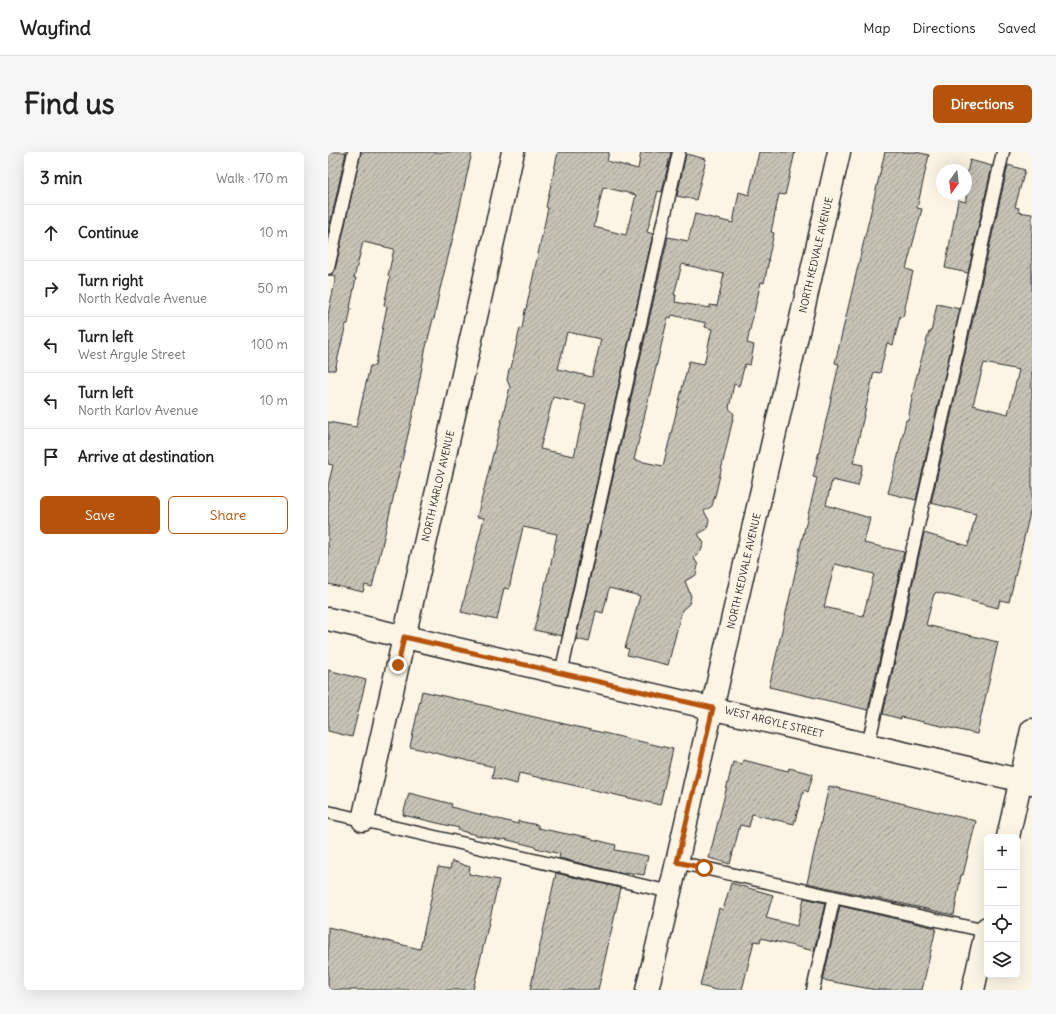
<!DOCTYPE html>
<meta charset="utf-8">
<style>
body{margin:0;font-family:Delius,sans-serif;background:#f6f6f6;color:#222}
.controls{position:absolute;right:12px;bottom:12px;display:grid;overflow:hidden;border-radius:6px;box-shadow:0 4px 16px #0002}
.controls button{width:36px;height:36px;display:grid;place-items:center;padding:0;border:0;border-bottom:1px solid #e0e0e0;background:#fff;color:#222;font:20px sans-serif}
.compass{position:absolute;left:608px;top:12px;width:36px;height:36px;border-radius:50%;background:#fff;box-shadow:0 4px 16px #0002;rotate:194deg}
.stop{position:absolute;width:12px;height:12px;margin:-9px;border:3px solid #b45309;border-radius:50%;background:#fff}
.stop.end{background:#b45309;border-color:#fff;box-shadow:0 1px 4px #0008}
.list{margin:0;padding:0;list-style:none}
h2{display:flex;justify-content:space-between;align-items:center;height:52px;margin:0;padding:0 16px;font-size:17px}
h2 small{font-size:13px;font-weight:400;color:#767676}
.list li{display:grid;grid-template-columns:26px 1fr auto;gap:12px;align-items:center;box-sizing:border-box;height:56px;padding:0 16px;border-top:1px solid #e0e0e0}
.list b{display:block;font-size:15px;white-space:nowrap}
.list p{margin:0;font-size:13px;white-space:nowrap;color:#767676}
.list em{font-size:13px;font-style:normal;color:#767676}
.actions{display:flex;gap:8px;padding:12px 16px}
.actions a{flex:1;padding:9px 0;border:1px solid #b45309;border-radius:6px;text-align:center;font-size:14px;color:#b45309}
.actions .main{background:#b45309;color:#fff}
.icon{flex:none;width:22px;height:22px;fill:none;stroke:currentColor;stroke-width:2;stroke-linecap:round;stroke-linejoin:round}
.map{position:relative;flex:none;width:704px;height:838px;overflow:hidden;border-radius:6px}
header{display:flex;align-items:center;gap:24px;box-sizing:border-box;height:56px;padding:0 20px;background:#fff;border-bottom:1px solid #e0e0e0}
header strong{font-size:19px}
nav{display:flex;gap:22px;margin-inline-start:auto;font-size:14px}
.intro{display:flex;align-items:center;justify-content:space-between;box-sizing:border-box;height:96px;padding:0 24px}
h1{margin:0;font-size:28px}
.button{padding:10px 18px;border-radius:6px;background:#b45309;color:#fff;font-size:14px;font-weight:700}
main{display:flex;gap:24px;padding:0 24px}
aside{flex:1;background:#fff;border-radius:6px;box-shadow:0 4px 16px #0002}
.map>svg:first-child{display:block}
.building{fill:url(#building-hatch);stroke:#2b2b2b;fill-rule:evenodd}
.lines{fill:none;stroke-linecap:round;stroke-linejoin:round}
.lane-casing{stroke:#2b2b2b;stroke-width:15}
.street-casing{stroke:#2b2b2b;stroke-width:25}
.lane{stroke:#fcf5e5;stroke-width:12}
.street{stroke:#fcf5e5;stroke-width:22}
.route{stroke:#b45309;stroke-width:5}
.labels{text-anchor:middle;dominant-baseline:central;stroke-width:3.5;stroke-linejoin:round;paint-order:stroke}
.street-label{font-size:10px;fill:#2b2b2b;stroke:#fcf5e5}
</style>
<header>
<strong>Wayfind</strong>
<nav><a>Map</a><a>Directions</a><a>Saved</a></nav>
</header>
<div class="intro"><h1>Find us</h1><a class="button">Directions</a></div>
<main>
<aside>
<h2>3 min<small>Walk · 170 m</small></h2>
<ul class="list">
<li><svg class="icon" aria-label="ahead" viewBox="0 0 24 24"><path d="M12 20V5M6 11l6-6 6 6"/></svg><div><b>Continue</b></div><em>10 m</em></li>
<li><svg class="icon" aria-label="right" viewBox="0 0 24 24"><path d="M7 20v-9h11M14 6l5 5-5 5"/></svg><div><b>Turn right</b><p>North Kedvale Avenue</p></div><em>50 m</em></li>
<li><svg class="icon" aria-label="left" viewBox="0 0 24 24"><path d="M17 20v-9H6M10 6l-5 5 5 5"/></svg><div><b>Turn left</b><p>West Argyle Street</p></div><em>100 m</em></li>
<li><svg class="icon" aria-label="left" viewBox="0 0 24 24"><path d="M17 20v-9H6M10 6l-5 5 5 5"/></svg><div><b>Turn left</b><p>North Karlov Avenue</p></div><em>10 m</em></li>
<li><svg class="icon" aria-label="arrive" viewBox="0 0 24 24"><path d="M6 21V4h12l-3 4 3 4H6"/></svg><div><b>Arrive at destination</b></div></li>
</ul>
<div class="actions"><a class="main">Save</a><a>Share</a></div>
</aside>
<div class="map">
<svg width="704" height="838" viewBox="0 0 704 838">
<defs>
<pattern id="building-hatch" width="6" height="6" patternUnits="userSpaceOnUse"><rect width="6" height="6" fill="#c8c3b7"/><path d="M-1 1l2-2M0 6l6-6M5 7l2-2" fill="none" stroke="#a39f95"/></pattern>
</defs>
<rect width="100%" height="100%" fill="#fcf5e5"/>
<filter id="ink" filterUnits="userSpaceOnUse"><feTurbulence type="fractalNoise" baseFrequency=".025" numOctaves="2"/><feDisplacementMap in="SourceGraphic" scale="8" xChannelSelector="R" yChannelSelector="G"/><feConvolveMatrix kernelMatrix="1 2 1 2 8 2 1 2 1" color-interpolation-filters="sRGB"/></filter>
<g filter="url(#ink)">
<path class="building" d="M0 0H18L0 82Z
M33 0H144L126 81 111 141 106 167H105L97 199 86 257 49 415 44 435 37 433 35 440 0 432V334L5 313 0 312V270L28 275 42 214H47L59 154 56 153 62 125 60 124 66 97 35 90 26 126H28L22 156H23L20 172H18L7 218H0V163L8 124 1 123 5 121 7 118Z
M230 0H281L279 9 310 17 313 0H343L334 40 330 39 319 80 325 82 234 484 206 478 220 421H221L229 382 195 375 181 437 176 436 169 468 133 460 156 366 149 365 182 235 179 228 181 217 183 216 192 176 194 177 197 158 198 157 220 56 218 55ZM275 35 308 43 298 83 266 75ZM239 180 273 187 264 225 230 217ZM225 245 258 253 246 304 212 297Z
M431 0H467L457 43 451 42 443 80 446 81 440 108H441L436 131 433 130 423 173 419 191 426 193 422 213 417 212 411 234 406 232 401 256 406 262 388 340 384 354 376 359 381 368 379 377 370 382 376 391 373 399 366 406 370 413 368 423 357 429 363 444 361 452 354 458 340 513 299 503 301 497 297 496 312 444 281 436 275 461 268 459 261 490 248 487 340 85 360 89 367 62 405 71 411 40 421 43ZM354 112 396 122 389 154 382 153V156L347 150 348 143H346ZM344 163 378 171 377 175 384 177 376 212 361 209 335 314 306 308 340 165 343 166Z
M557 0H588L601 3 589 56 594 57 578 117 585 119 575 165 572 164 565 193 559 191 552 221 546 220 525 311 535 313 530 334 504 328 498 353 542 366 536 391 576 400 540 558 441 535 471 404H470L489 326 485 325 511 212 507 211ZM507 412 546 422 535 464 496 455Z
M358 2 378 7 368 48 349 44Z
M642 8 664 14 640 121 617 116 630 48 638 50V26Z
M680 13 697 18 687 55 691 56 690 60 704 62V352L681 450 672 448 670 456 608 440 607 442H606L598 473 670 490 649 582 573 565V567L555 562 596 381 640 394 648 362 603 351ZM656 211 691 218 680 262 645 253Z
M609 152 632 157 588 348 560 341 570 304 578 268H580L587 230 601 180H603Z
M0 518 38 528 24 585 0 579Z
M94 539 345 597 332 653 191 621 189 632 164 626 166 615 82 595Z
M415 608 460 619 461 616 485 622 480 640 476 638 466 672 424 662 421 675 412 673 402 712 381 706 405 610 414 612Z
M501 634 648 669 635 723H633L626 763 479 731Z
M81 641 124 652 123 655 190 672V669L210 673V676L244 683V682L264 686V687L288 693 287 698 320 704 316 723 296 720V722L231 706 232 702 208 696V695L176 687 175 688 148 683 130 678 131 676 75 663Z
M124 709 142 715 141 722 171 728 145 838H0V775L92 797 110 715 122 717Z
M228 721 293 736 270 838H202Z
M403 731 445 743 438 766 469 774 476 746 497 751 486 799 433 786 432 790 426 789 414 838H388L372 834 391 756 395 758Z
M512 754 608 776 594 838H548L495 828Z"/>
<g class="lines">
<defs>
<path id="lane" d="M0 116 26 0
M233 521 351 0
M540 593 675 0
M0 660 342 740
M349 710 658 779
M485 838 506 745"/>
<path id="street" d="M0 467 704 631
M35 668 185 0
M680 685 704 578
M319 838 349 710 511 0
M645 838 659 776"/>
</defs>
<use href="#lane" class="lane-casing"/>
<use href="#street" class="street-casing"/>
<use href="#lane" class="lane"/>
<use href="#street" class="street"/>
</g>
</g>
<g class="lines" filter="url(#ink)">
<path class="route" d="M70 513 76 485 385 556 349 710 376 716"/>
</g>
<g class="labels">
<g class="street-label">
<text transform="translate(488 103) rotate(-77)">NORTH KEDVALE AVENUE</text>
<text transform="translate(110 334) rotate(-77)">NORTH KARLOV AVENUE</text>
<text transform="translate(416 419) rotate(-77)">NORTH KEDVALE AVENUE</text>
<text transform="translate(446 570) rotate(14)">WEST ARGYLE STREET</text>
</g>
</g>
</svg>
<div class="controls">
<button>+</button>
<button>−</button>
<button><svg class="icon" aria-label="locate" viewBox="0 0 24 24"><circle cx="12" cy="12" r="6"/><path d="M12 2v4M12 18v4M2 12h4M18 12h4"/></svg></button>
<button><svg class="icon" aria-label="layers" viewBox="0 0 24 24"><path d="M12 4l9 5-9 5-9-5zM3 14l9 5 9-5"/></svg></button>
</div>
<svg class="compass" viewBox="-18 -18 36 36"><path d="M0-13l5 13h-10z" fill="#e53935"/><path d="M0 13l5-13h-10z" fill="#767676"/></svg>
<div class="stop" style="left:376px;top:716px"></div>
<div class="stop end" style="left:70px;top:513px"></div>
</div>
</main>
